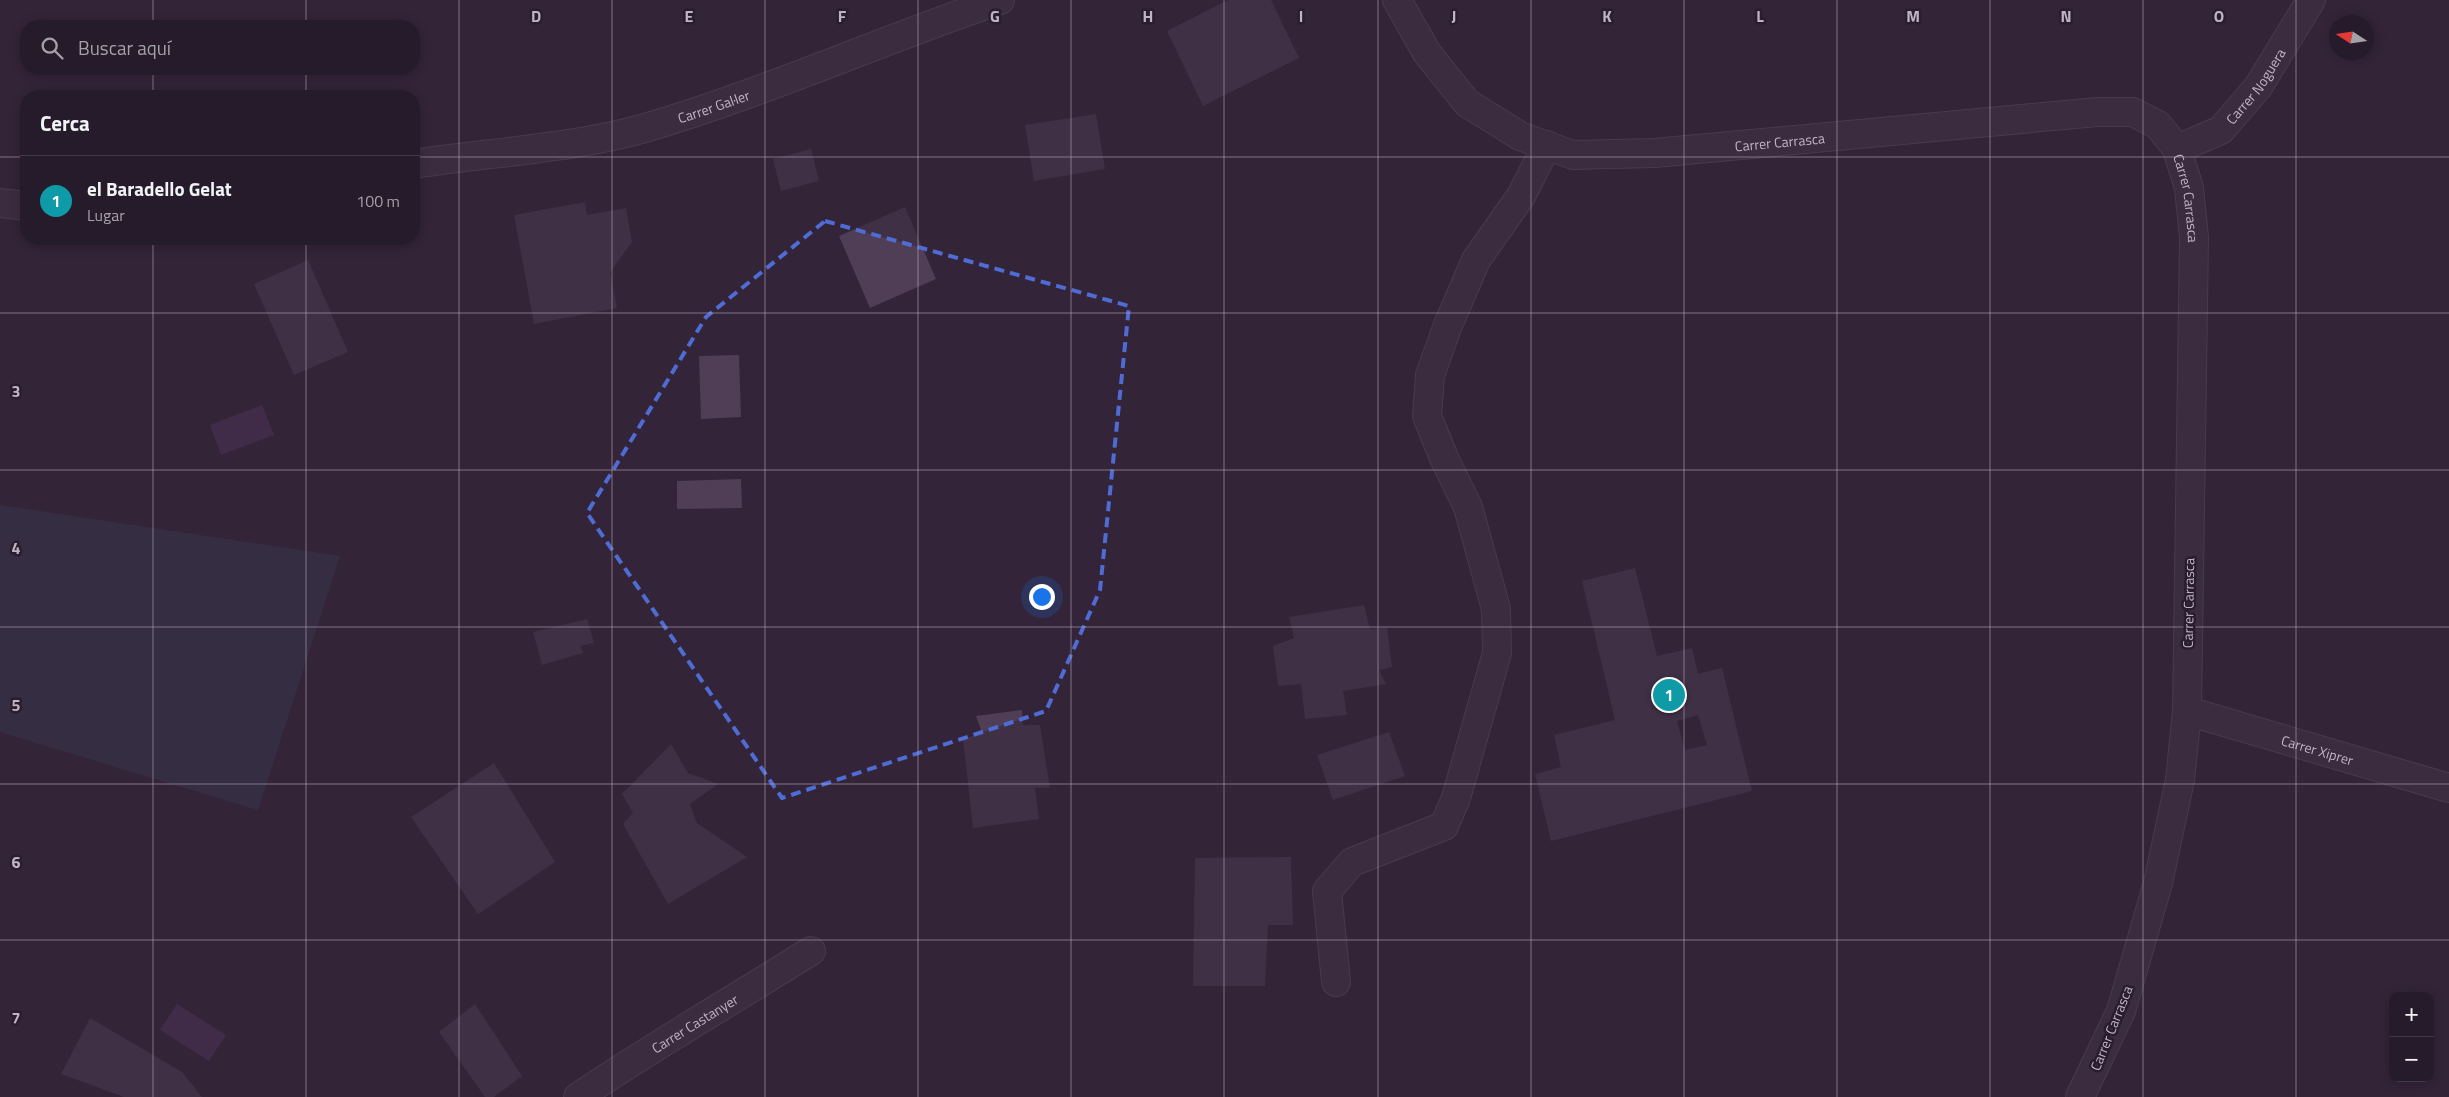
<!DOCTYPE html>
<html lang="es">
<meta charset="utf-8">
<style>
body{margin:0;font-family:"Titillium Web",sans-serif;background:#322837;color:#f1f3f6}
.controls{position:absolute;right:15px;bottom:15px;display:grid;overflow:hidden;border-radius:10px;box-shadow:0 2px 12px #0003}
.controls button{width:45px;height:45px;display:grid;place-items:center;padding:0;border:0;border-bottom:1px solid #423947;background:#261b2b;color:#f1f3f6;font:25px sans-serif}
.compass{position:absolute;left:2329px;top:15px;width:45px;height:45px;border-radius:50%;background:#261b2b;box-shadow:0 2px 12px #0003;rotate:282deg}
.you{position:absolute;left:1041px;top:596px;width:18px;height:18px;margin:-12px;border:4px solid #fff;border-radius:50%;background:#1a73e8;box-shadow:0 0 0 8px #1a73e833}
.badge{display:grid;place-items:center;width:32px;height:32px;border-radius:50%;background:#bca0f2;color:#fff;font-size:16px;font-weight:700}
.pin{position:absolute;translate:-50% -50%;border:2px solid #fff;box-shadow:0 1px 5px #0006}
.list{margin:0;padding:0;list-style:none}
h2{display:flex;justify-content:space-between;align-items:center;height:65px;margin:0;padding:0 20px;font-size:21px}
h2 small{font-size:16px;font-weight:400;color:#a4a1a9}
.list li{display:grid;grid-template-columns:32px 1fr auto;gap:15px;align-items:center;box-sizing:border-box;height:90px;padding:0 20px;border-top:1px solid #423947}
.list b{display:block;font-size:19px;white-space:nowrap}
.list p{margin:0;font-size:16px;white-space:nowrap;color:#a4a1a9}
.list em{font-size:16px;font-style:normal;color:#a4a1a9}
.icon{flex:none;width:28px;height:28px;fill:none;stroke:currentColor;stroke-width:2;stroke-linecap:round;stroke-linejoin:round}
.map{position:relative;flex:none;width:2449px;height:1097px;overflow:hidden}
.search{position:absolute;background:#261b2b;box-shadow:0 2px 12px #0003;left:20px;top:20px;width:400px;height:55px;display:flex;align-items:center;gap:12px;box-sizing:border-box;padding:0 18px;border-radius:20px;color:#a4a1a9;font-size:19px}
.panel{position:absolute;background:#261b2b;box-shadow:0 2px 12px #0003;left:20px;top:90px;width:400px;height:155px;border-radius:20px}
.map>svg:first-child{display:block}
.green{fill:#38394d}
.water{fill:#50355b}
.building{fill:#503e57;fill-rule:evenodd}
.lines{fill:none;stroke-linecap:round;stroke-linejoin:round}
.minor-casing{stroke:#635668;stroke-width:30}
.minor{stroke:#45374a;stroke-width:28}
.marked{fill:none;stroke:#4e6cd3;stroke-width:4;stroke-dasharray:10 6;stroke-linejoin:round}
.grid{fill:none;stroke:#c1b3c6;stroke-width:1;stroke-opacity:0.55}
.labels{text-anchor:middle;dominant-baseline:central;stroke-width:5;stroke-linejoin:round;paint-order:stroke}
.street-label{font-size:14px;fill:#c1b3c6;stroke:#2a1d2f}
.grid-label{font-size:16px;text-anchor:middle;font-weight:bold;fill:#c1b3c6;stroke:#2a1d2f;stroke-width:5;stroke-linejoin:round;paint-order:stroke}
</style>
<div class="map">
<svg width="2449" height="1097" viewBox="0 0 2449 1097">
<rect width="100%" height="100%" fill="#332439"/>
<path class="green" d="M0 505 340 556 258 810 0 732Z"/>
<path class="water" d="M262 405 274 435 221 455 210 425Z
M177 1004 226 1035 209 1061 160 1030Z"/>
<path class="building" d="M1228 0H1271L1299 58 1203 106 1167 31Z
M1096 114 1105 169 1034 181 1025 125Z
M811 149 819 181 781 191 773 159Z
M585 202 587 215 626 208 632 242 610 272 617 308 534 324 514 215Z
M905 207 936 279 870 308 839 236Z
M308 260 348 352 294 375 254 284Z
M739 355 741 417 701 419 699 356Z
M741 479 742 508 677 509V481Z
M1635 568 1657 656 1692 648 1698 674 1722 668 1752 791 1551 841 1535 774 1561 767 1554 735 1615 720 1582 581ZM1698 715 1707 745 1685 750 1677 721Z
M1364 605 1370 629 1387 627 1392 667 1379 670 1386 684 1343 691 1347 715 1305 719 1301 684 1278 686 1273 646 1294 638 1289 617Z
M587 619 594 643 580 646 583 653 542 665 533 632Z
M1022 710 1023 725H1040L1050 788H1035L1039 819 973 828 963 739 982 733 976 716Z
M1389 732 1405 776 1333 800 1317 755Z
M671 744 688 773 718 784 690 804 697 823 747 857 668 904 623 824 633 813 622 794Z
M494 763 555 862 478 914 411 817Z
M1291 857 1293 925H1268L1265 986H1193L1195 858Z
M475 1004 522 1076 494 1097H485L439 1032Z
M90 1018 182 1072 202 1097H124L61 1074Z"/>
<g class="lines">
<defs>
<g id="minor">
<path id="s1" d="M1397 0 1427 53 1467 103 1520 136 1573 155 1654 153 2097 112H2133L2158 125 2177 149 2189 188 2194 237 2187 711 2180 780 2158 883 2121 1011 2080 1097"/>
<path id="s2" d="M2177 149 2221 130 2258 87 2311 0"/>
<path id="s3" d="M414 164C490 152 571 149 645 128 764 93 882 40 1000 0"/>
<path d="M0 203 26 206"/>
<path id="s4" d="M2187 711 2449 788"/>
<path d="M1336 982 1327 891 1352 862 1444 826 1456 798 1497 653 1496 609 1468 507 1444 458 1427 416 1430 375 1448 325 1476 260 1521 196 1547 145"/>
<path id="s5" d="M578 1097C654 1046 733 1000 811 951"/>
</g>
</defs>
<use href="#minor" class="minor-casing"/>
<use href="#minor" class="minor"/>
</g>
<path d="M0 0H2449V1097H0ZM825 221 1129 306 1100 590 1046 711 782 798 587 513 706 317Z" fill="#332439" fill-opacity=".55" fill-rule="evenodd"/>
<path class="marked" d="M825 221 1129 306 1100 590 1046 711 782 798 587 513 706 317Z"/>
<path class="grid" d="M153 0V26M306 0V26M459 0V1097M612 0V1097M765 0V1097M918 0V1097M1071 0V1097M1224 0V1097M1378 0V1097M1531 0V1097M1684 0V1097M1837 0V1097M1990 0V1097M2143 0V1097M2296 0V1097M153 69V96M306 69V96M0 157H26M414 157H2449M153 239V1097M306 239V1097M0 313H2449M0 470H2449M0 627H2449M0 784H2449M0 940H2449"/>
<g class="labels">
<g class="street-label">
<text stroke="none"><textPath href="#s2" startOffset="104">Carrer Noguera</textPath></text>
<text stroke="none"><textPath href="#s3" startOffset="306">Carrer Gal·ler</textPath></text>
<text stroke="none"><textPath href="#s1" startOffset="451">Carrer Carrasca</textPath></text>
<text stroke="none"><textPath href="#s1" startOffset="915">Carrer Carrasca</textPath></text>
<text transform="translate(2188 603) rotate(-89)">Carrer Carrasca</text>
<text stroke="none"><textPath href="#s4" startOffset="136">Carrer Xiprer</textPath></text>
<text stroke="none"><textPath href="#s5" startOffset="138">Carrer Castanyer</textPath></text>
<text transform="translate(2111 1028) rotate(-68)">Carrer Carrasca</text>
</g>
</g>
<g class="grid-label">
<text x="536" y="22">D</text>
<text x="689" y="22">E</text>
<text x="842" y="22">F</text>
<text x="995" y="22">G</text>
<text x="1148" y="22">H</text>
<text x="1301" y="22">I</text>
<text x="1454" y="22">J</text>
<text x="1607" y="22">K</text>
<text x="1760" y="22">L</text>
<text x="1913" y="22">M</text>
<text x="2066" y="22">N</text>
<text x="2219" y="22">O</text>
<text x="16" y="397">3</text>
<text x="16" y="554">4</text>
<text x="16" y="711">5</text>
<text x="16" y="868">6</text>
<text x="16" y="1024">7</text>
</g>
</svg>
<div class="controls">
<button>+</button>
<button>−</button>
</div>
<svg class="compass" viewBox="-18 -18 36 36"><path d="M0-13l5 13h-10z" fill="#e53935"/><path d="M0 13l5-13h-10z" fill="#a4a1a9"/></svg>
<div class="you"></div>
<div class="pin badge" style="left:1669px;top:695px;background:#0f9aa8">1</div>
<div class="search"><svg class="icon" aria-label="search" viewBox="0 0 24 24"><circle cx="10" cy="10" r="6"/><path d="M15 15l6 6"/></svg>Buscar aquí</div>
<section class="panel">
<h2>Cerca<small></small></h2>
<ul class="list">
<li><span class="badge" style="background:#0f9aa8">1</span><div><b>el Baradello Gelat</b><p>Lugar</p></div><em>100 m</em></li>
</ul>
</section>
</div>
